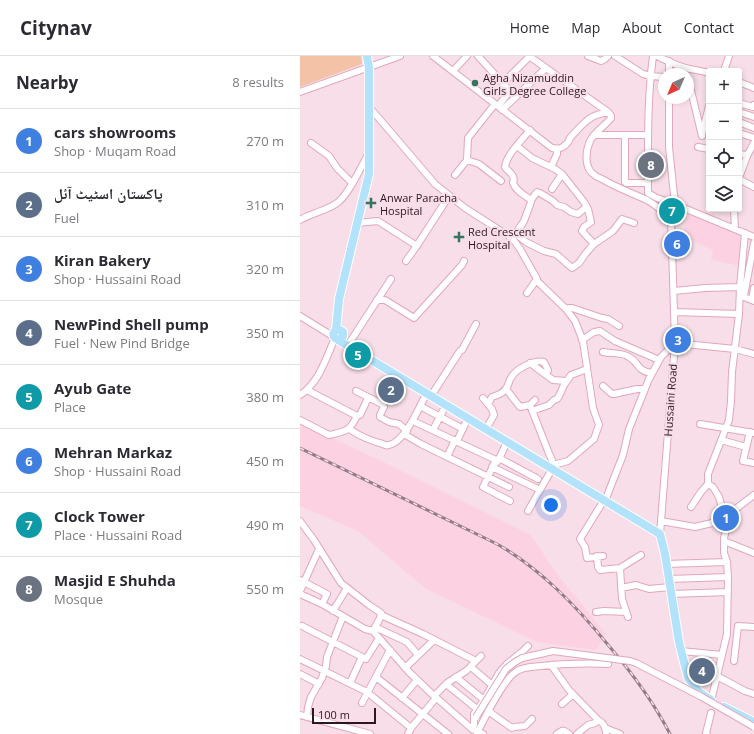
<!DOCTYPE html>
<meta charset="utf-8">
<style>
body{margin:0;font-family:"Open Sans","Noto Naskh Arabic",sans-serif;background:#f7f7f7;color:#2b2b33}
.controls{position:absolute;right:12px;top:12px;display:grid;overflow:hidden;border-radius:4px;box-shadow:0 2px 6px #0003}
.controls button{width:36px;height:36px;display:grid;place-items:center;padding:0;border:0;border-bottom:1px solid #e1e1e2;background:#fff;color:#2b2b33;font:20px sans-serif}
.compass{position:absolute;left:358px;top:12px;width:36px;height:36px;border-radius:50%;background:#fff;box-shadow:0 2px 6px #0003;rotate:224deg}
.scale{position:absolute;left:12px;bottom:10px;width:64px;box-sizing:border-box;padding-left:4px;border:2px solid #2d1721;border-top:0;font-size:11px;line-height:14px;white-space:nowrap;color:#2d1721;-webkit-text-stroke:3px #f8dee8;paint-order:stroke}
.you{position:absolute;left:251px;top:449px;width:14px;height:14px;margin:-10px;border:3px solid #fff;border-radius:50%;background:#1a73e8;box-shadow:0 0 0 6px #1a73e833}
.badge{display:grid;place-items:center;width:26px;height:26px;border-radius:50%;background:#2563eb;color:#fff;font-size:13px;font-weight:700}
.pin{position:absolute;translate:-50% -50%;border:2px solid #fff;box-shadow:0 1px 4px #0006}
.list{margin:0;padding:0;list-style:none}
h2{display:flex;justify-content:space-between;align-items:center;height:52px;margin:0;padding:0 16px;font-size:17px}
h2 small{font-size:13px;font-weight:400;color:#7c7c81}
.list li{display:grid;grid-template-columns:26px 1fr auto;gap:12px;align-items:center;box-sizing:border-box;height:64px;padding:0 16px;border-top:1px solid #e1e1e2}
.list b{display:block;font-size:15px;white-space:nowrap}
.list p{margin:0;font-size:13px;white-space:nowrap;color:#7c7c81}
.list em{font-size:13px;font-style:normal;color:#7c7c81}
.icon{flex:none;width:22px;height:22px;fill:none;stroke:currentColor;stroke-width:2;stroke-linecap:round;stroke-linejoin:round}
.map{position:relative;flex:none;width:454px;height:678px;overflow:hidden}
header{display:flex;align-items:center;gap:24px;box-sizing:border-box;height:56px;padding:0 20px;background:#fff;border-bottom:1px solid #e1e1e2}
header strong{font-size:19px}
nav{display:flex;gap:22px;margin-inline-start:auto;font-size:14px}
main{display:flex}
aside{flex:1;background:#fff}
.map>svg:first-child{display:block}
.built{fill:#fcd1e2}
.green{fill:#f4c3a7}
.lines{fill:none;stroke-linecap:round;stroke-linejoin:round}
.minor-casing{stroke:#e2a6bf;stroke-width:8}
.major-casing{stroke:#fff;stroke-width:10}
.minor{stroke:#fff;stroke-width:6}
.major{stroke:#b3e2fb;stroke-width:8}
.rail-casing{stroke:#947c86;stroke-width:3}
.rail{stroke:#f8dee8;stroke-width:1.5;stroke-dasharray:4.5;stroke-linecap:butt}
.minor-bridge-casing{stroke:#e2a6bf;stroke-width:8;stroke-linecap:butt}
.minor-bridge{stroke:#fff;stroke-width:6}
.poi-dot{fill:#347461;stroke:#f8dee8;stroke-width:1.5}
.labels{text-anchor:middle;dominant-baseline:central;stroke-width:4;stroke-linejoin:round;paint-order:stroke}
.poi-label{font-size:11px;fill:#2d1721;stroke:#f8dee8;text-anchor:start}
.street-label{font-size:11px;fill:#2d1721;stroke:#f8dee8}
</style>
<header>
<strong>Citynav</strong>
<nav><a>Home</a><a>Map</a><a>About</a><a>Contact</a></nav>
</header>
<main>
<aside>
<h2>Nearby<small>8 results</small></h2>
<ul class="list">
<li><span class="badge" style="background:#3f7fe0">1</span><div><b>cars showrooms</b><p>Shop · Muqam Road</p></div><em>270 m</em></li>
<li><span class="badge" style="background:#5c6f8a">2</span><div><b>پاکستان اسٹیٹ آئل</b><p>Fuel</p></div><em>310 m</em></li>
<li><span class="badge" style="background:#3f7fe0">3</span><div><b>Kiran Bakery</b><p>Shop · Hussaini Road</p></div><em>320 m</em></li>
<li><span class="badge" style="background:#5c6f8a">4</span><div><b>NewPind Shell pump</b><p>Fuel · New Pind Bridge</p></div><em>350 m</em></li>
<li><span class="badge" style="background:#0f9aa8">5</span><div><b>Ayub Gate</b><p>Place</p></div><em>380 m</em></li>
<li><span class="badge" style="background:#3f7fe0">6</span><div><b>Mehran Markaz</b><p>Shop · Hussaini Road</p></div><em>450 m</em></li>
<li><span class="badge" style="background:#0f9aa8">7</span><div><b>Clock Tower</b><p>Place · Hussaini Road</p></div><em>490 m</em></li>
<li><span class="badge" style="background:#6b7280">8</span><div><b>Masjid E Shuhda</b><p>Mosque</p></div><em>550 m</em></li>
</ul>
</aside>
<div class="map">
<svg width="454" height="678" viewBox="0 0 454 678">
<rect width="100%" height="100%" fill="#f8dee8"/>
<path class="built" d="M388 159 400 160 445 180 441 210 411 204 413 194 382 180Z
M0 367 79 404 231 479 256 517 306 578 296 594 237 586 126 533 58 475 0 450Z"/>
<path class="green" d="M0 0H61L62 8 0 31Z"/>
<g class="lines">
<defs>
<path id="minor" d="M133 0 252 92C257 93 261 93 264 90 267 88 269 85 270 82 281 70 291 56 309 57L311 60V62C305 70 294 76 290 85 286 94 284 109 292 117 295 120 299 122 302 123 317 132 332 137 347 144 354 148 361 154 367 159
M178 0 210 35 198 50
M229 0 308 56
M288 0 301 5 305 3 308 0
M315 0 343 18 351 20 364 21
M353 0C347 45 348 91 348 137L357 142 372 147
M357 0C368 5 378 11 390 13 396 14 403 15 409 17
M369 5V18
M153 15 167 0
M424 15 429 0
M388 22 402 80
M439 26 454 32
M203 27 230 0
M0 36 100 0
M369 42V91L374 139 377 148
M439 47 453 51 454 49
M69 51 89 74 135 128 165 152 212 182 220 193 237 223 227 237
M202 54 246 12
M439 56 454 61
M439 66 454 72
M230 74C222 84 206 99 205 111 209 117 216 119 213 127 216 135 224 139 231 144L237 136 240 137 253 145 257 149 264 151 271 156 278 158 286 151
M439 77 454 82
M402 78 409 50
M294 79H348
M325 79V126L326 127H348
M11 87 29 100 37 112 52 127
M217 90 232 102 255 113 262 118 284 146 288 153 291 166 284 171 282 175 294 188
M398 91 409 93
M439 98 447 99
M167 104 179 108 201 125
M251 111 257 98V93
M155 119 167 104 168 82 195 48
M439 122 447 100 454 87
M439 123 454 131
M252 133 262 118
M366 155a7 7 0 1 1 14 0a7 7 0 1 1-14 0Z
M379 150 454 181
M434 153 435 173
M0 164C11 157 26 155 37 147 49 139 61 110 69 97
M57 167 78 165 117 190
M216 178 226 186 244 195 256 198 272 212 279 207 286 197 294 188 313 175 322 163 334 167
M214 180 224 165 231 146V144
M454 187 444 240V241L454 245
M106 205 116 191 149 140
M374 235 405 232 440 231
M77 244H85L114 262 162 209 164 205
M452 244 454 232
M266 253 269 252H272L302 262 308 263 319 270
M374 256 439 258
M0 260 34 281
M282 284 294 276 300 275 315 285 359 304
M48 289 91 223
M303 296C312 298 322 296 329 301 340 307 336 315 352 317
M230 307 253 324 266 325
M303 330 312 338H314L337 333H345
M206 333 220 351 230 349
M7 334 57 360
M56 335 82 348 84 351 80 359V361L89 366 99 368 107 375
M0 339C19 327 26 302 35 282
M131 340 160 295 162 294 176 268
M183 342 192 353 194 359 186 373
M235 344 230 349 248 395 254 409
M188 348 192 341C198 339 204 337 207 331 209 328 209 324 211 322 215 313 235 303 244 306L248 314 246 319
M120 350 163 373
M232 355 249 349 254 344 257 343 259 340 264 329 271 319 287 313
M0 364 29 379C46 375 49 376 57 360L60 359 68 342
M113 365 198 405
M400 368 454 377
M49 373C60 380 70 385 83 388 84 389 88 390 89 389 105 386 119 351 127 337
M133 374 146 349
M450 376 443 405 454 407
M104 378 121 388 209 431
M421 384 446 391
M157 385 168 362
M207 386 198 405 194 408 183 431 210 445
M147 401 155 384
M199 402 238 423
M192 411 240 434
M408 428 413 431 419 441 427 470 424 482V497L427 506 428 521 427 578 411 645
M305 445 323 399 329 373 349 323 361 301 375 287 435 293 454 298
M391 451 401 436 408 428V418L429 364 431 345 432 316 439 258 440 231 445 177
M228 455 252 413 253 409 268 405 294 383 299 369 293 352 283 285 275 265 266 253 236 224
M0 465 14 484 41 527 69 549 81 557 80 562 73 575
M361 465 395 471 412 467 425 463 437 452 454 439
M360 478 375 287 371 161
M424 485 454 497
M297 500 298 511 300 514 320 512
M303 500 287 502 285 491 280 483 304 444
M366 508 427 506
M369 523 428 521
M0 524 27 538 22 548
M321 532 336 529 349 533 370 531
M0 535 19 493
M0 538 22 548 65 573 73 575 109 616 132 638 172 673 183 678
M371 538 428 536
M33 555 47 532
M296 556 304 555 326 556
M81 559 123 578 176 605
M328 561 322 543 320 512 341 499
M2 570 66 603 79 582
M75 571 107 586 118 599
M381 595 422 599
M0 603 67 636 111 672
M434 605 438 570 454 571
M251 609 269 634 298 664C304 667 306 671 306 678
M171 611 192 629
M105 612 134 584
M0 618 19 628
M417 620 445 635 454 638
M76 621 148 678
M156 621 184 644
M50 627 62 601
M146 628 177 653
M134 640 147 627 166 615 181 600
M102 642 117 624
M62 647 90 594
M262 648 273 638
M188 655 212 672 214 671 225 670 232 663
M0 659 70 678
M7 661 8 651 11 641 22 622 26 610 27 601 43 560
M174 669V658L184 644 199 617 208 607 223 595 228 590
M305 672 320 678
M177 677C185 662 203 623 217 615 223 611 233 611 241 610 263 608 285 607 308 608
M108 678 111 672 136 642
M257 678C263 674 263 673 269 678
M277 678 288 669 295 667 298 664
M407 678 406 677 411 657"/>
<path id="major" d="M36 274H40L43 276V280L40 283C34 284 31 278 36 274L39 243 69 118V12L67 0
M38 284 360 478 365 498 379 586 388 622 399 636 411 644
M424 651 454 666"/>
</defs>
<use href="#minor" class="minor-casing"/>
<use href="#major" class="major-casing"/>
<use href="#minor" class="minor"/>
<use href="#major" class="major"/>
<defs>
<path id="rail" d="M0 392 197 488C241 513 277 551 309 590 333 618 353 645 370 678"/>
</defs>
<use href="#rail" class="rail-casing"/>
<use href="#rail" class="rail"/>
<defs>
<path id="minor-bridge" d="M176 661 206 613 215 606 222 602 253 595 330 605 336 607 402 641 454 671"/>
</defs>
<use href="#minor-bridge" class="minor-bridge-casing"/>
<use href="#minor-bridge" class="minor-bridge"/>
</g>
<g class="poi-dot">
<circle cx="175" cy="27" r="4"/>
<path d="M69 141h4v4h4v4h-4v4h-4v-4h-4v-4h4z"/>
<path d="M157 175h4v4h4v4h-4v4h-4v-4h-4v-4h4z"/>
</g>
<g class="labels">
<g class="poi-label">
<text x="183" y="21">Agha Nizamuddin<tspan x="183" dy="13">Girls Degree College</tspan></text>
<text x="80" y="141">Anwar Paracha<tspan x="80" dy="13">Hospital</tspan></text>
<text x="168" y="175">Red Crescent<tspan x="168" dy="13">Hospital</tspan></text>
</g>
<g class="street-label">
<text transform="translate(370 344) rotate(-86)">Hussaini Road</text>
</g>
</g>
</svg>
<div class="controls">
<button>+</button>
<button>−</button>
<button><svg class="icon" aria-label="locate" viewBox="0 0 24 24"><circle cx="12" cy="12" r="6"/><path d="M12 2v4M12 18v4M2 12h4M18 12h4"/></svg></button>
<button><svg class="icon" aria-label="layers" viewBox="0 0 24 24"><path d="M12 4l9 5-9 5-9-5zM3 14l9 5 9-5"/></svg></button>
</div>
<svg class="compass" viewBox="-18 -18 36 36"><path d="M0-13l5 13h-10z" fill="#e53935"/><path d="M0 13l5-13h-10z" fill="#7c7c81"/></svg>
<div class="scale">100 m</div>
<div class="you"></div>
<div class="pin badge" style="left:426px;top:462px;background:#3f7fe0">1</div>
<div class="pin badge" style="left:91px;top:334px;background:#5c6f8a">2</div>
<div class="pin badge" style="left:378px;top:284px;background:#3f7fe0">3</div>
<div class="pin badge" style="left:402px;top:615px;background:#5c6f8a">4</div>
<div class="pin badge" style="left:58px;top:299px;background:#0f9aa8">5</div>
<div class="pin badge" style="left:377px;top:188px;background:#3f7fe0">6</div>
<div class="pin badge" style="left:372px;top:155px;background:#0f9aa8">7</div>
<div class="pin badge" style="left:351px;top:109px;background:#6b7280">8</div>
</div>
</main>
